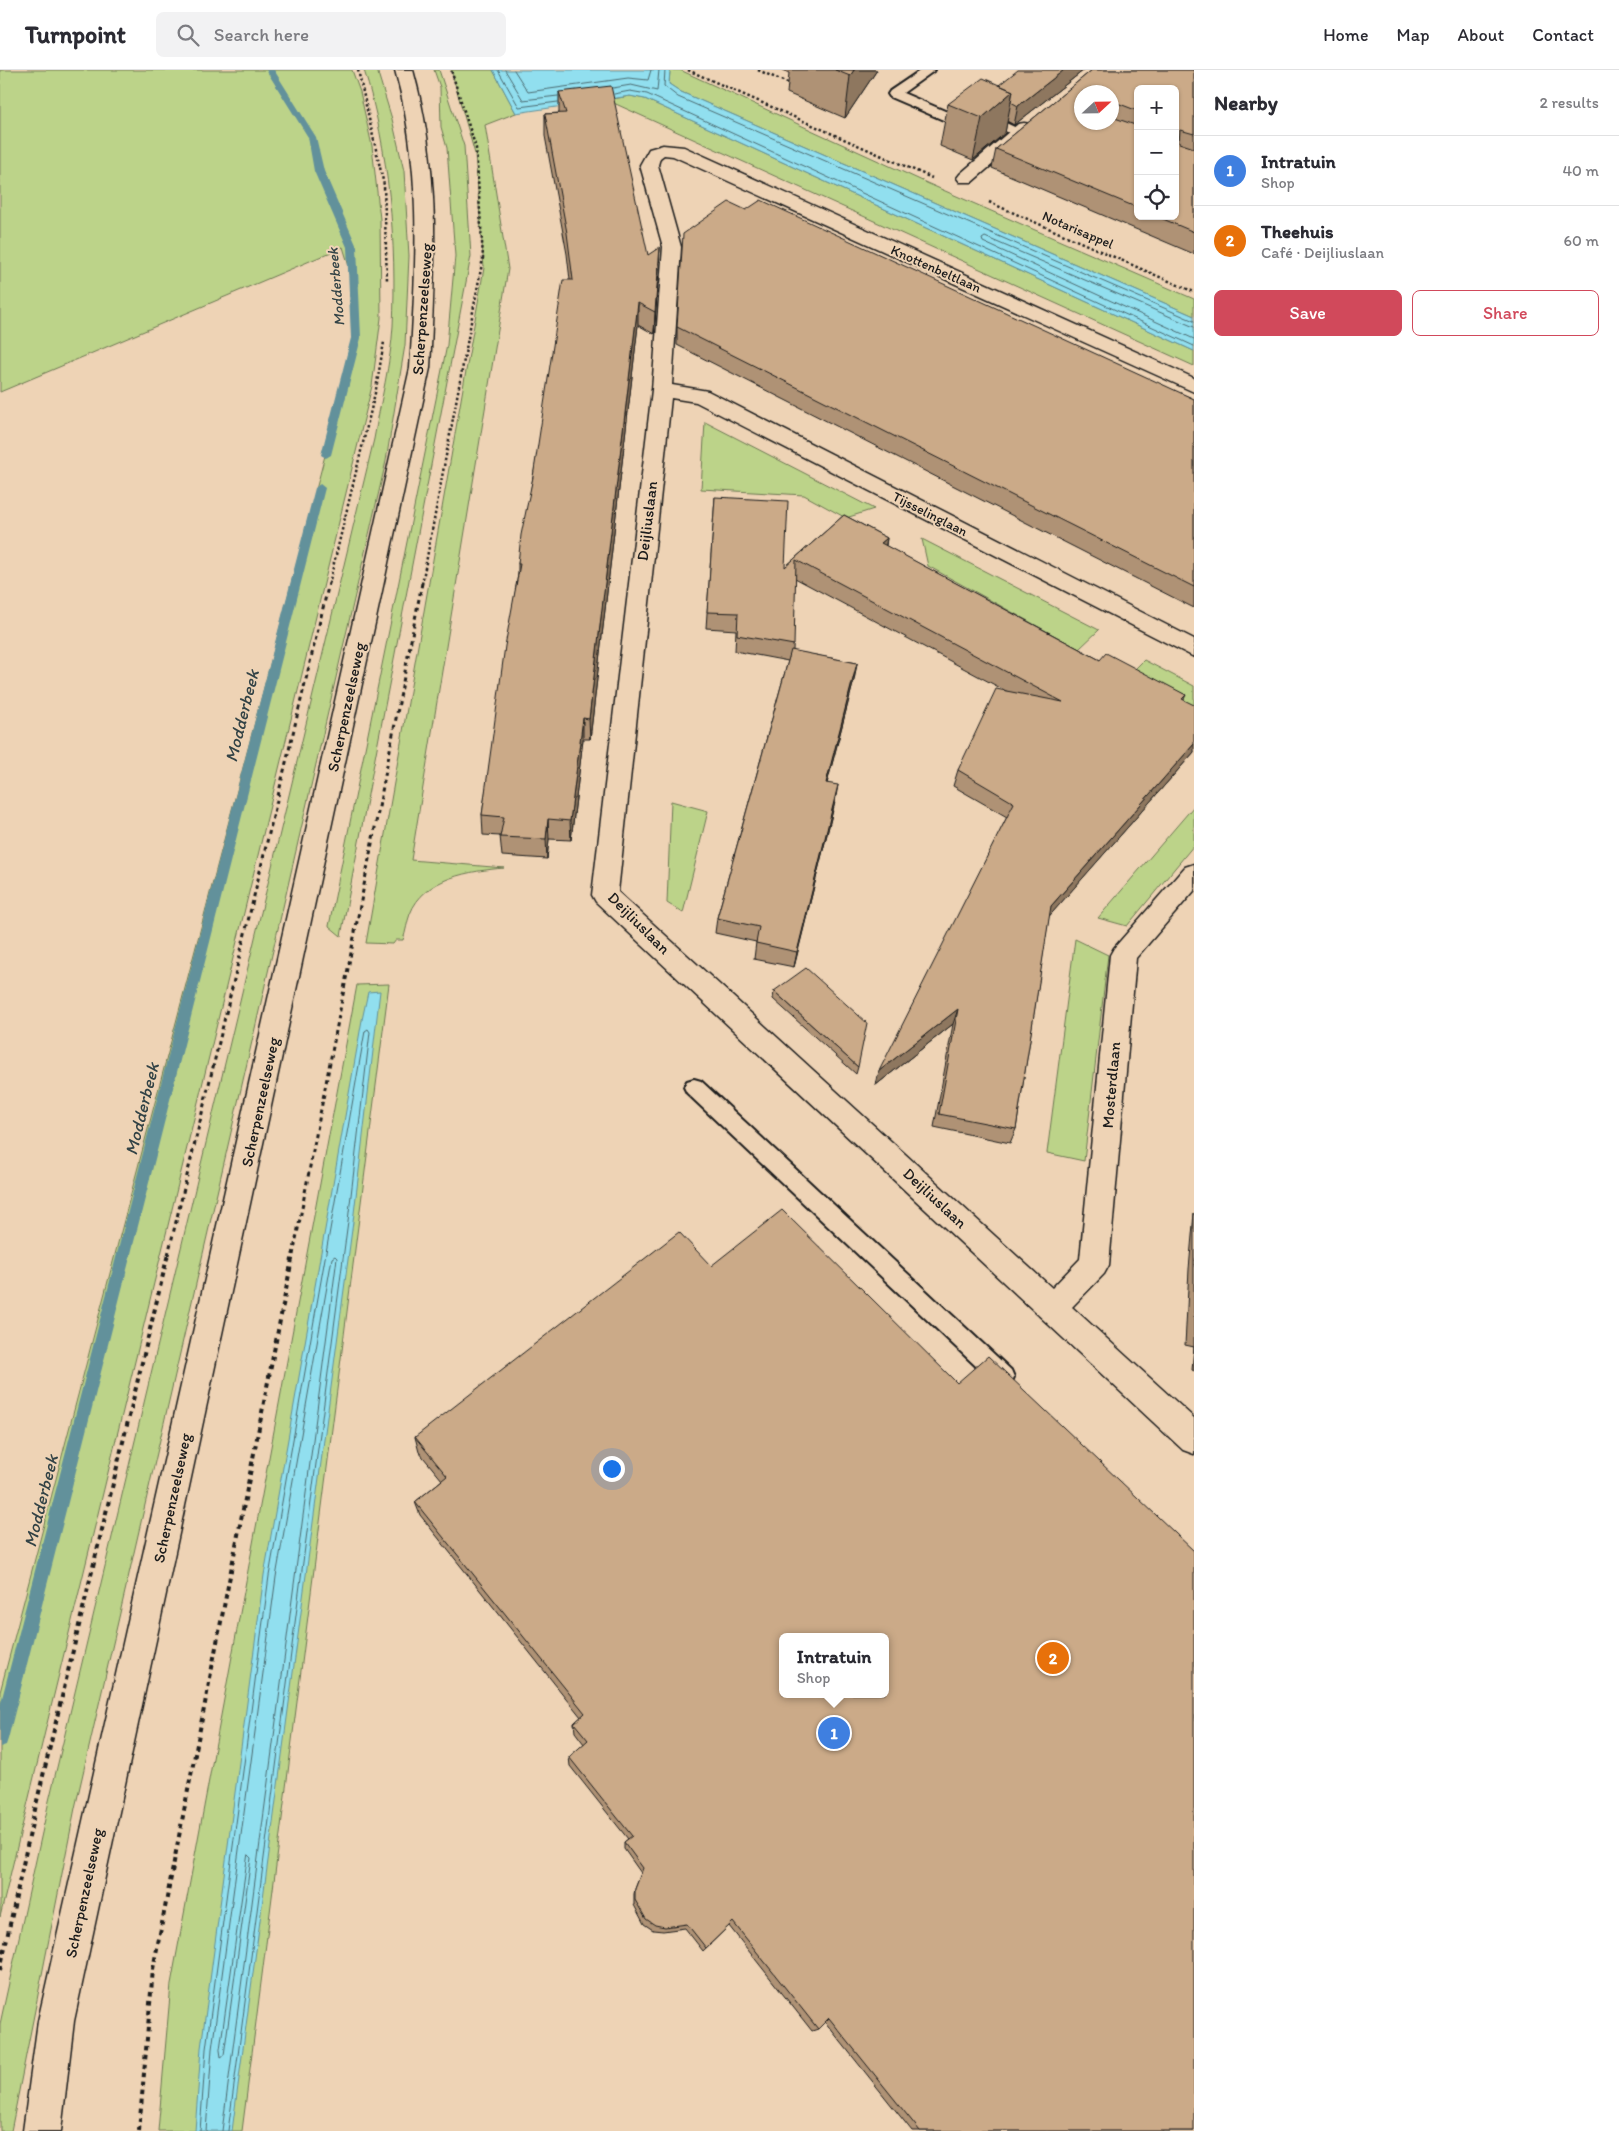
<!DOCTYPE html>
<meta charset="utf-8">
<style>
body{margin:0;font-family:Itim,sans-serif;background:#f2f2f3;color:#2b2b33}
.controls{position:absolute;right:15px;top:15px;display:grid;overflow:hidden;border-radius:8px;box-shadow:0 1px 4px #0004}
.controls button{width:45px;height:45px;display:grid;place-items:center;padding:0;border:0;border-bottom:1px solid #e1e1e2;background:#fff;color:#2b2b33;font:25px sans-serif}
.compass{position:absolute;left:1074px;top:15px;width:45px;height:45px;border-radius:50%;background:#fff;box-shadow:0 1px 4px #0004;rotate:68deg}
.you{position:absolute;left:611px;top:1398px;width:18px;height:18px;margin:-12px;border:4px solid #fff;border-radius:50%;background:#1a73e8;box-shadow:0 0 0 8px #1a73e833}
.badge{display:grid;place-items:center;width:32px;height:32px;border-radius:50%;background:#d1495b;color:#fff;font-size:16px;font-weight:700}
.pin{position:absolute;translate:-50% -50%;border:2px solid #fff;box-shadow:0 1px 5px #0006}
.popup{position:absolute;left:779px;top:1563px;width:110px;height:65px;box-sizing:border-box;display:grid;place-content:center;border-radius:8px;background:#fff;filter:drop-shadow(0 1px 4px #0005);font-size:16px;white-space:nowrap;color:#7c7c81}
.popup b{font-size:19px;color:#2b2b33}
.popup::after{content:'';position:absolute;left:50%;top:100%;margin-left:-10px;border:10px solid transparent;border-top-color:#fff}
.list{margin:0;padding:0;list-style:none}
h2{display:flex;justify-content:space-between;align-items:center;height:65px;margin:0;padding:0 20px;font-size:21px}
h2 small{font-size:16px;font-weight:400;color:#7c7c81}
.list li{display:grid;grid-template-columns:32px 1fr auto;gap:15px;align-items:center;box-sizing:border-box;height:70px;padding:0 20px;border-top:1px solid #e1e1e2}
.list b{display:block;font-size:19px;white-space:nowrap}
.list p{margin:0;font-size:16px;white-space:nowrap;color:#7c7c81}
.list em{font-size:16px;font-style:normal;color:#7c7c81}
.actions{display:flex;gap:10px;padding:15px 20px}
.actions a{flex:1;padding:11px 0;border:1px solid #d1495b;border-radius:8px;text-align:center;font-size:18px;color:#d1495b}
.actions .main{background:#d1495b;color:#fff}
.icon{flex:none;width:28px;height:28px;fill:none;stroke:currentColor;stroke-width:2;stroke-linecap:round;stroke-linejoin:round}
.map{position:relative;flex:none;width:1194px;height:2061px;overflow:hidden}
header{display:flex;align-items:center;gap:30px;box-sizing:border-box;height:70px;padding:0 25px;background:#fff;border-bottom:1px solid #e1e1e2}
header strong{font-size:24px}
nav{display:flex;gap:28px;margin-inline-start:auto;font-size:18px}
.search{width:350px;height:45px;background:#f2f2f3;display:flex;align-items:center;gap:12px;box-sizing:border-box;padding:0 18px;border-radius:8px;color:#7c7c81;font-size:19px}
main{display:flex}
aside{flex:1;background:#fff}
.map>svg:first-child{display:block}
.green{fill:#bcd389;stroke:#6c7852}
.water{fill:#91dfef;stroke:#62919b}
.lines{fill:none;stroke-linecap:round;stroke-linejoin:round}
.shore{stroke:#4b6a70;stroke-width:1}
.stream{fill:#62919b;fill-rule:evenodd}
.lane-casing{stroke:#1c1c1c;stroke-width:4}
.street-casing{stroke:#1c1c1c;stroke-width:3}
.secondary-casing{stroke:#1c1c1c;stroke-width:3}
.path-far2{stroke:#1c1c1c;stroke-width:2.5;stroke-dasharray:2.5 2.5;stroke-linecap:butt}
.path-far1{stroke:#1c1c1c;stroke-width:3;stroke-dasharray:4 4;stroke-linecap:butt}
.path{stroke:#1c1c1c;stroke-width:4;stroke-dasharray:4.5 4.5;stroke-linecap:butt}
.lane{fill:#eed3b5;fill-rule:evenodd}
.street{fill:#eed3b5;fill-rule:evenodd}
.secondary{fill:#eed3b5;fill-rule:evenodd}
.wall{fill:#af9275;stroke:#1c1c1c;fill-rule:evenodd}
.shaded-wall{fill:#8e775f;stroke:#1c1c1c}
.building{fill:#cbaa88;stroke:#1c1c1c;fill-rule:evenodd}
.labels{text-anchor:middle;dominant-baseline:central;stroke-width:4;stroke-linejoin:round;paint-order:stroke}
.far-street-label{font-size:14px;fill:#1c1c1c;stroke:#eed3b5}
.far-water-label{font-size:15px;font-style:italic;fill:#334346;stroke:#eed3b5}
.street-label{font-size:16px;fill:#1c1c1c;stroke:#eed3b5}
.water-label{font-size:18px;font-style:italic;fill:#334346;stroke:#eed3b5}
</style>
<header>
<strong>Turnpoint</strong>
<div class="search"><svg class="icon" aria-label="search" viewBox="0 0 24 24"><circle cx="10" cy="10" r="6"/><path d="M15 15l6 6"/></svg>Search here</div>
<nav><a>Home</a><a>Map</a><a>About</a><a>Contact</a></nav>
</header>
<main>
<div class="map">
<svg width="1194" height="2061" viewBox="0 0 1194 2061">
<rect width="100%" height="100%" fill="#eed3b5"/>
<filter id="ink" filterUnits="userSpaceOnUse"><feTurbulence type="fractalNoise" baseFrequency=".02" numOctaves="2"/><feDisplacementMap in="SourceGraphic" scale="10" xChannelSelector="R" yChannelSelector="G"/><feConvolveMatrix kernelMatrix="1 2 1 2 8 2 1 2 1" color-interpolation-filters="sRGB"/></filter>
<g filter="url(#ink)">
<path class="green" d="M0 0H352L360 22 372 76 380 149 381 248 372 316 0 1847V1622L353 279 356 219 343 177 0 322Z
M364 0H377L392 49 404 101 409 186 405 275 386 391 75 1738 11 2061H0V1954L49 1731 374 369C380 334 391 292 393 256 397 175 389 78 364 0Z
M434 0H439L464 76 471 186 341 866 329 856 447 275 455 186 447 78 441 57 440 17Z
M451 0H493L516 43 485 55 508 199 411 790 504 798C471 801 424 807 410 844 407 852 406 861 403 870H396L393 874 366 873 484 198 475 84Z
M670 0H680L929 114 1194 229V246L681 22 669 14Z
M630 26 645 29 1194 281V296L607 30Z
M705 352 874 439 846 448 804 425 701 419Z
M922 469 1099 560 1079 579 928 496Z
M1144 590 1194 616V638L1130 604Z
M671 731 708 741 683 843 667 833Z
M1194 736V775L1127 856 1098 848Z
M1075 869 1108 885 1084 1091 1047 1083Z
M389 914 242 2061H158L171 1914 357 915Z"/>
<path class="water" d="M493 0H670L669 14 681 22 1194 246V281L645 29 630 26 516 43Z
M380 921 353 1152 232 2061H195L201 1978 264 1505 362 950 368 922Z"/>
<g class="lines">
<path class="shore" d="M498 0 519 37 558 32
M505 0 523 30 558 26
M514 0 528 22 628 8 648 10 651 0
M665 0 664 16 678 27 1194 251
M613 18 631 15 657 21 659 0
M614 24 630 21 647 24 1194 276
M1194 257 985 167 982 169 983 172 1194 269
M248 1785 251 1788 224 1985 221 1987 220 1980Z
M200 2061 206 1979 269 1506 365 961 368 959 370 962 348 1151 228 2061
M206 2061 212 1979 276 1507 332 1188 335 1186 337 1188 222 2061"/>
<path class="stream" d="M266 0H274L316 67 324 101 357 177 361 268 331 385 326 388 321 385 351 268 347 177 314 101 308 67Z
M320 414 325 418 8 1669 6 1675 0 1677V1636L315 418Z"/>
<defs>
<path id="lane" d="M921 0H935L903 23 952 44 962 36H970L1025 62 1024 65H1014L967 44 958 52H948L890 27 888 24 890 21Z
M694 1009 701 1011 1011 1300 1014 1307 1011 1314 1003 1317 995 1314 687 1023 684 1017 687 1011Z"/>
<path id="street" d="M1024 53 1030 54 1033 58 1030 62 972 112H960L957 108 960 104 1018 54Z
M663 75 684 77 1194 308V322L673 86 664 85 660 88 658 95 681 177 672 315 708 321 1194 569V587L696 332 671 328 618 822 1052 1218 1080 1189 1110 885 1114 878 1185 797 1194 794V821L1136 888 1109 1195 1104 1204 1072 1237 1194 1348V1384L1183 1380 596 832 592 825 652 320 663 177 640 95 649 79Z"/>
<path id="secondary" d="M395 0H413C441 100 435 196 430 298L74 1951 61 2061H23L38 1951 410 298C416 196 423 100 395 0Z"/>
</defs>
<use href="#lane" class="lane-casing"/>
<use href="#street" class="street-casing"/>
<use href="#secondary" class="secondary-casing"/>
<path class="path-far2" d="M358 0 384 115 387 211
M688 0 932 108
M758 0 792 15
M989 132 1194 222
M329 514 376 319 384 272
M422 514 483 188 476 78 451 0"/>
<path class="path-far1" d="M168 1185 329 513
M293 1185 422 513"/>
<path class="path" d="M0 1900 36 1735 168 1184
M139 2061 153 1899 293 1184"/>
<use href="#lane" class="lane"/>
<use href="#street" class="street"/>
<use href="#secondary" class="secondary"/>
</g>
<path class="wall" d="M782 0H877L845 48 787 23 789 3Z
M1084 0 1014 55 1007 51 1005 63 973 90 940 76 948 34 999 15Z
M1092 0H1194V184L992 98 996 79ZM1138 19 1175 146H1138ZM1082 22H1112V52H1082Z
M559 22 648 185 659 198 654 264 638 255 590 669H583L571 770 549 769 547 789 502 786 500 766 483 765 482 745 518 504V494L533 407 570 210 567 184 545 66V44L559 43Z
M746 140 1194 329V538L677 275V257Z
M715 427 785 497 844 445 887 468 886 476 1100 590 1186 625 1184 629 1194 682 1049 846 1016 1059 1010 1073 934 1057 953 954 876 1015 1007 747 953 716 958 700 1008 622 795 508 793 581 857 593 854 610 827 713 835 732 794 897 754 889 756 872 715 863 717 848 788 591 735 581 736 560 706 558Z
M774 921 858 997 856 1004 773 929Z
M1194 1143V1301L1192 1300 1194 1277 1185 1275 1189 1199Z
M415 1367 1194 2061H912L825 1952 818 1959 812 1961 729 1856 703 1881 685 1858 663 1861 653 1860 644 1854 634 1835V1824L635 1819 641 1803 624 1779V1772L628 1769 570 1696 569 1687 584 1674 575 1662 574 1653 581 1647 420 1445 415 1432 442 1410 419 1382Z"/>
<path class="shaded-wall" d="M854 0H877L845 48 850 6Z
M1064 0H1084L1014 55 1018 36Z
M1013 21 1005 63 973 90 982 48Z
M660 177 659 198 654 264 655 242Z
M638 233V255L590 669 589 649Z
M887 468 884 485 881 473Z
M857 593 854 610 823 729 826 713Z
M583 648V669L571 770 570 751Z
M1194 674V682L1045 851 1051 836Z
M838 715 835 732 794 897 797 882Z
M548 749 549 769 547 789 546 769Z
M958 939 953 954 876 1015 879 1001Z"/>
<path class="building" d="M835 0H854L850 6Z
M1018 0H1064L1018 36 1011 32 1013 21 999 15Z
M1092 0H1194V64L1180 60 1179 73 1194 78V162L1156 146H1175V19H1138V41L1112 31V22H1082V52H1112V47L1138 56V138L996 79Z
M983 8 1013 21 982 48 948 34Z
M611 16 648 185 660 177 655 242 638 233 589 649 583 648 570 751 548 749 546 769 500 767 504 747 482 745 505 576 520 494H518L521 465 533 407 563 210H573L567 163 545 44 566 43 559 22Z
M761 130 1194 329V517L677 257 683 164 729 132 746 140Z
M715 427 788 431 785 497 844 445 887 468 881 473 1100 590 1106 583 1186 625 1182 629 1194 635V674L1051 836 1016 1059 939 1044 958 939 879 1001 1014 733 958 700 996 619 1063 632 796 490 794 575 737 565 738 543 707 542Z
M791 580 857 593 826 713 838 715 797 882 756 873 759 857 717 848Z
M806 898 867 953 858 997 774 921Z
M782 1140 957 1313 988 1286 1194 1481V2061H920L829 1948 818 1959 733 1852 706 1878 687 1854 665 1857 655 1855 646 1849 635 1830V1819L643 1798 624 1772 632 1766 569 1687 588 1670 574 1653 585 1643 415 1432 447 1406 415 1367 679 1162 711 1196ZM783 1567H885V1624H783Z"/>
</g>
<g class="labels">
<g class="far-street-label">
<text transform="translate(1078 160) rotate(23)">Notarisappel</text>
<text transform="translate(936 199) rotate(24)">Knottenbeltlaan</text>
<text transform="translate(930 444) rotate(27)">Tijsselinglaan</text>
</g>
<g class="far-water-label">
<text transform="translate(336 217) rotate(-95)">Modderbeek</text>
</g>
<g class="street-label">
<text transform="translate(422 239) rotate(-86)">Scherpenzeelseweg</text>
<text transform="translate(647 451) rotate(-83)">Deijliuslaan</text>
<text transform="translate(346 637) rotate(-78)">Scherpenzeelseweg</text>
<text transform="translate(639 853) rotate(45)">Deijliuslaan</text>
<text transform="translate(1111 1015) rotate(-85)">Mosterdlaan</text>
<text transform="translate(260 1032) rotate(-78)">Scherpenzeelseweg</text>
<text transform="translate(935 1128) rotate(43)">Deijliuslaan</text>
<text transform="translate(172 1428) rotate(-78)">Scherpenzeelseweg</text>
<text transform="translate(84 1823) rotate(-78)">Scherpenzeelseweg</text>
</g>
<g class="water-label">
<text transform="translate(242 646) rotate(-76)">Modderbeek</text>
<text transform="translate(142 1039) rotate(-76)">Modderbeek</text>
<text transform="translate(41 1431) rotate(-76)">Modderbeek</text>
</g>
</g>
</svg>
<div class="controls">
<button>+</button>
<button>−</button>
<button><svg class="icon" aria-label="locate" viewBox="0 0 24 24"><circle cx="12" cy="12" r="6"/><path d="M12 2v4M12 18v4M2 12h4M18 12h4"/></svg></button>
</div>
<svg class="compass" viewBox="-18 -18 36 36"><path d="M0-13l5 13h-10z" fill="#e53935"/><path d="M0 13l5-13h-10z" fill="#7c7c81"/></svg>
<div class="you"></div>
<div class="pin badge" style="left:834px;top:1663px;background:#3f7fe0">1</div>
<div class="popup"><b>Intratuin</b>Shop</div>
<div class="pin badge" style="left:1053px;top:1588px;background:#e8710a">2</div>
</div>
<aside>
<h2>Nearby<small>2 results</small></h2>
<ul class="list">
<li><span class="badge" style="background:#3f7fe0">1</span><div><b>Intratuin</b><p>Shop</p></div><em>40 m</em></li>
<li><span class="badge" style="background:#e8710a">2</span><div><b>Theehuis</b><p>Café · Deijliuslaan</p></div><em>60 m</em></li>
</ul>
<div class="actions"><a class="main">Save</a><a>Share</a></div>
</aside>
</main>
